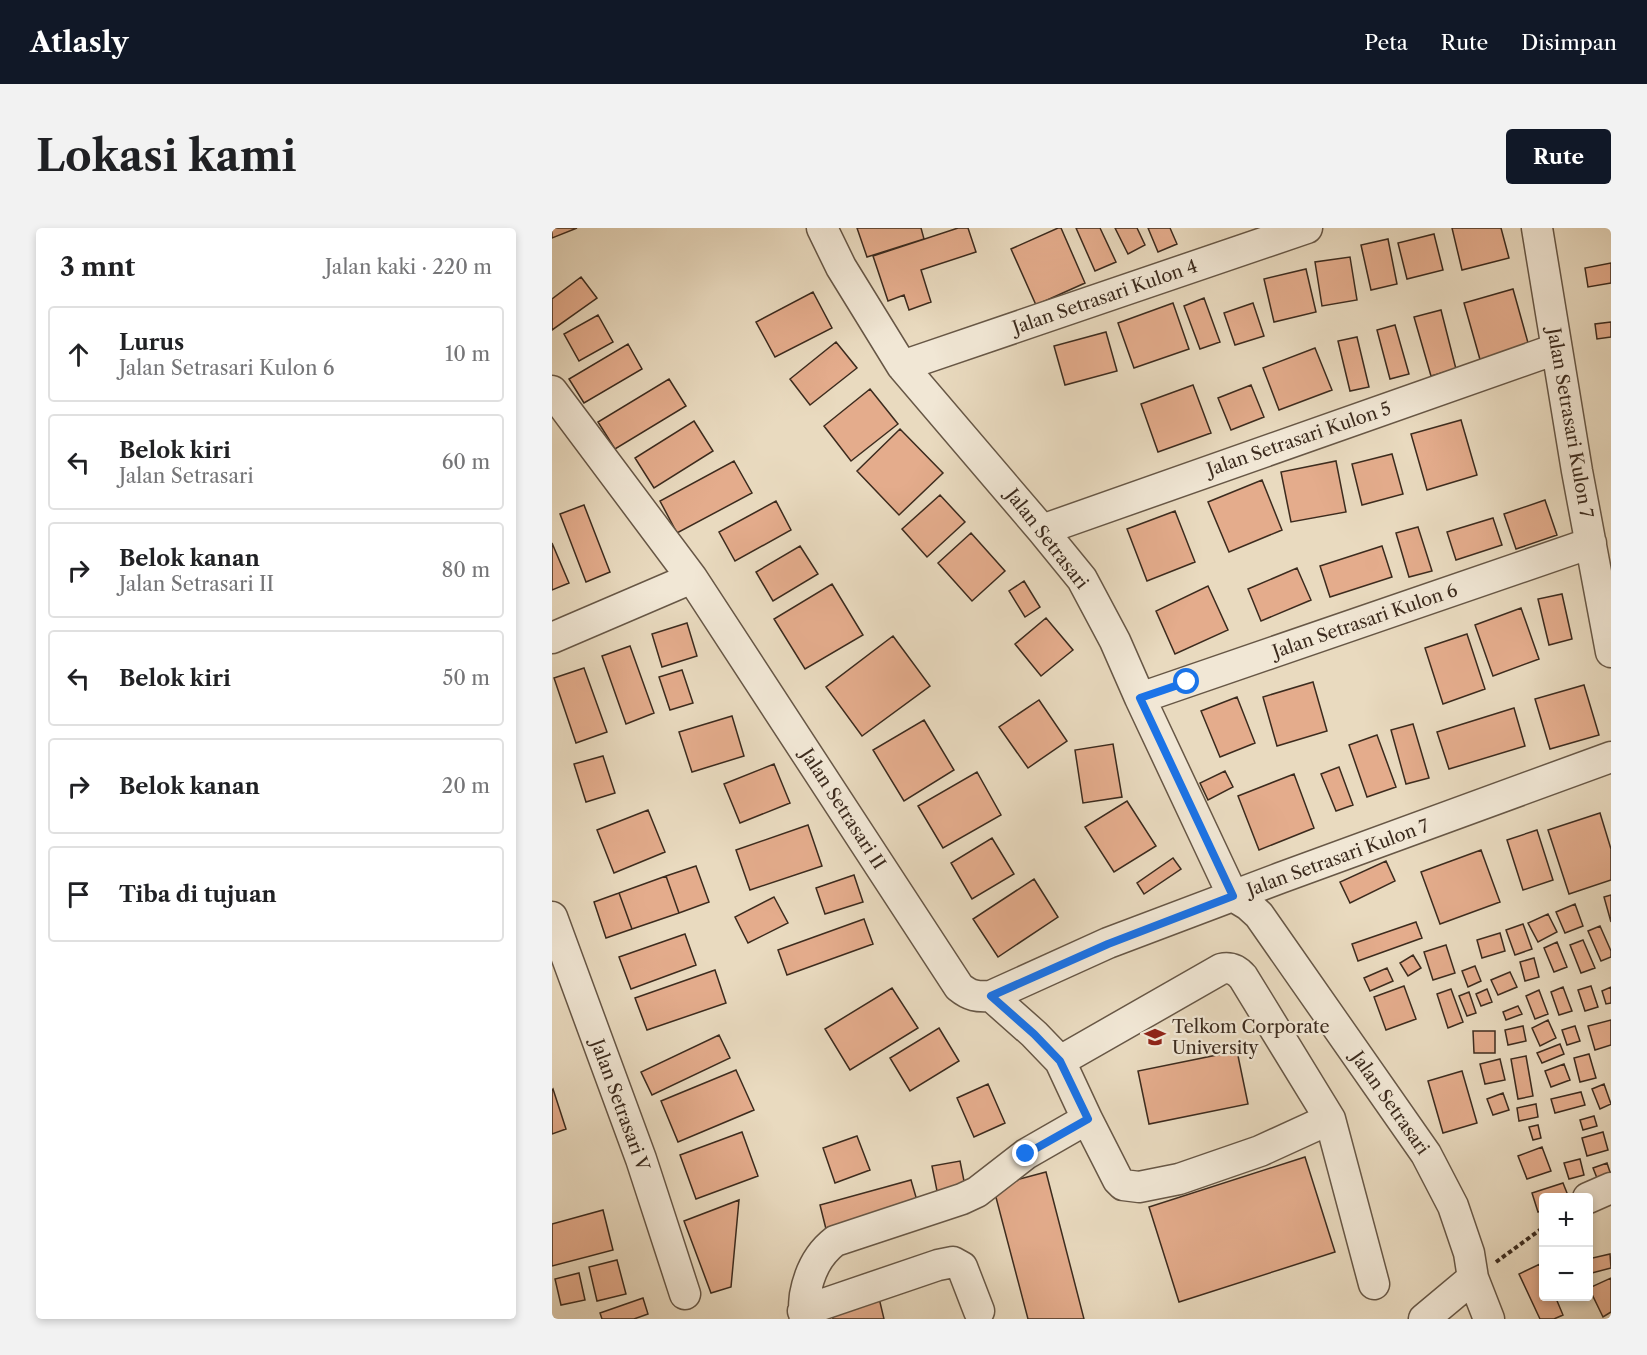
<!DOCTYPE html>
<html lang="id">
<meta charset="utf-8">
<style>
body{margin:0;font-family:"Libre Caslon Text",serif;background:#f2f2f2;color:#202124}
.controls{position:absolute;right:18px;bottom:18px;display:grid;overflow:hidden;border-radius:6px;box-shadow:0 3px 9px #0003}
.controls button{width:54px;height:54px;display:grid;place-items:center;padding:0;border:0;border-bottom:2px solid #e0e0e0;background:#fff;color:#202124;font:30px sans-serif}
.stop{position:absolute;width:18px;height:18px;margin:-14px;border:4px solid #1a73e8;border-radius:50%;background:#fff}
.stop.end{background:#1a73e8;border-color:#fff;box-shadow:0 2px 6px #0008}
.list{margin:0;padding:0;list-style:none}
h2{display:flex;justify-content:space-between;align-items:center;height:78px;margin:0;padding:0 24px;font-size:26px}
h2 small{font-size:20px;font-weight:400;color:#757577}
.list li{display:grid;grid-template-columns:39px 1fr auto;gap:18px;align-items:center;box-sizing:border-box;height:96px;margin:0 12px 12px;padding:0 12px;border:2px solid #e0e0e0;border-radius:6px}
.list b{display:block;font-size:22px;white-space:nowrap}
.list p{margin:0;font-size:20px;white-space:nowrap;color:#757577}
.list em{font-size:20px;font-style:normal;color:#757577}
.icon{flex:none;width:33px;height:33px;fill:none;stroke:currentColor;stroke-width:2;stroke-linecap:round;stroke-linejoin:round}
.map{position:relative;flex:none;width:1059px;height:1091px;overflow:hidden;border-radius:6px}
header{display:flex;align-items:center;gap:36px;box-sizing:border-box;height:84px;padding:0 30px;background:#111827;color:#fff}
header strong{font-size:28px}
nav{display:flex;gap:33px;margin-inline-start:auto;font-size:21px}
.intro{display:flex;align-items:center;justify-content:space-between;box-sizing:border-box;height:144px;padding:0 36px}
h1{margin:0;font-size:42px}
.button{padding:15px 27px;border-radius:6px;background:#111827;color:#fff;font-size:21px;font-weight:700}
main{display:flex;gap:36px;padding:0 36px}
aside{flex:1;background:#fff;border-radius:6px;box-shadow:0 3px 9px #0003}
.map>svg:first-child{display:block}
.building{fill:#e4ac8c;stroke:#3c2b1e;stroke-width:1.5}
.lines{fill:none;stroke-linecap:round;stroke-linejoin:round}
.minor-casing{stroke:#675746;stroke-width:33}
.path{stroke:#3c2b1e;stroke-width:4;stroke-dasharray:4.5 3;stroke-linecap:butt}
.minor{stroke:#f1e7d5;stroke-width:30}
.route{stroke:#1a73e8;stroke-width:8}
.labels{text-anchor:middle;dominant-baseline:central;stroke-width:4.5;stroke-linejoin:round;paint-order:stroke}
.street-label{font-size:18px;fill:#3c2b1e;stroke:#f1e7d5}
.poi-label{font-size:18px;fill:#3c2b1e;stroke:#f1e7d5;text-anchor:start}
</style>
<header>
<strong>Atlasly</strong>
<nav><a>Peta</a><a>Rute</a><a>Disimpan</a></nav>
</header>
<div class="intro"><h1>Lokasi kami</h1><a class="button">Rute</a></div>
<main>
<aside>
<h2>3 mnt<small>Jalan kaki · 220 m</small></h2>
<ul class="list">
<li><svg class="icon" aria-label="ahead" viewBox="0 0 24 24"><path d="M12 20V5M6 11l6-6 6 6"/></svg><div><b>Lurus</b><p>Jalan Setrasari Kulon 6</p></div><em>10 m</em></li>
<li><svg class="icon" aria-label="left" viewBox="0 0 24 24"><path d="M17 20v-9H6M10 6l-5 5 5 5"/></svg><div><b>Belok kiri</b><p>Jalan Setrasari</p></div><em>60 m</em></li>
<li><svg class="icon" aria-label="right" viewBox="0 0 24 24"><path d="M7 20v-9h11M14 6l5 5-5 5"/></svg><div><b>Belok kanan</b><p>Jalan Setrasari II</p></div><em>80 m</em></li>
<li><svg class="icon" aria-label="left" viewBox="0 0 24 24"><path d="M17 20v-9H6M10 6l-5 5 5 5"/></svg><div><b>Belok kiri</b></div><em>50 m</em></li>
<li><svg class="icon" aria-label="right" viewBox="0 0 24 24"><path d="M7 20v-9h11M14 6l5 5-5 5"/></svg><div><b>Belok kanan</b></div><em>20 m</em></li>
<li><svg class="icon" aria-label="arrive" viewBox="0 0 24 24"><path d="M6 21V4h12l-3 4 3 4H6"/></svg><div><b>Tiba di tujuan</b></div></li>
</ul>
</aside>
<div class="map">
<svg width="1059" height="1091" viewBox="0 0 1059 1091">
<rect width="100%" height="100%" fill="#e9dabf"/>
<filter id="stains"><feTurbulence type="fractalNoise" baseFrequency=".00333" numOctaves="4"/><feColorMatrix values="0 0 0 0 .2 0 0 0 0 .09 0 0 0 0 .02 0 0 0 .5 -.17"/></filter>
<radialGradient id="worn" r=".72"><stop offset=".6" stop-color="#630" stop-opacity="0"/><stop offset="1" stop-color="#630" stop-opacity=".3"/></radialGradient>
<path class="building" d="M0 0H25L0 10Z
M305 0H369L372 11 315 29Z
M406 0H416L424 24 369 42 379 74 357 82 352 67 336 73 321 28Z
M506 0H509L533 55 484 77 459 21Z
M524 0H548L564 34 543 43Z
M563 0H585L593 17 576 26Z
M596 0H618L625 16 606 24Z
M900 0H949L957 30 910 42Z
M882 6 891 42 855 51 846 15Z
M836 11 845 56 819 62 809 17Z
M798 29 805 72 770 78 763 34Z
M1059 35V55L1036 59 1033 40Z
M754 41 764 84 722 94 712 51Z
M29 49 45 70 0 102V71Z
M961 61 978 122 929 135 912 75Z
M261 64 280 100 223 129 204 94Z
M652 70 668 114 648 121 632 78Z
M621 75 637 121 582 140 566 95Z
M701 75 712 108 683 117 672 85Z
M889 82 904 141 879 148 862 89Z
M46 87 61 114 27 133 12 106Z
M1059 94V109L1045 111 1043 96Z
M843 97 857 146 838 151 825 102Z
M554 104 565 143 513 157 502 118Z
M805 109 817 159 798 163 786 113Z
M284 114 305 140 258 177 238 151Z
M76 116 90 141 32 175 17 151Z
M763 120 780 162 727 182 711 140Z
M117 151 134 178 63 221 46 194Z
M641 157 659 205 606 224 589 176Z
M699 157 712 189 679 202 666 170Z
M318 161 346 196 299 233 272 198Z
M909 192 925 247 875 262 859 206Z
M142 193 161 223 102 260 83 230Z
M348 201 391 245 347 287 305 243Z
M840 226 851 266 810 277 800 236Z
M182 233 200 265 125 305 108 273Z
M784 233 794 284 739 294 729 244Z
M710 252 730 302 677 324 656 274Z
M388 267 413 294 375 329 350 301Z
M993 272 1005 307 964 321 952 286Z
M224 273 239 302 183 333 167 304Z
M32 277 58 344 34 354 8 286Z
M623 283 643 334 595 353 575 301Z
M941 290 950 317 904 332 895 304Z
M866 299 880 343 857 349 844 305Z
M419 305 453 343 420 373 386 335Z
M0 315 17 355 0 362Z
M248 318 266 346 221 373 204 344Z
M830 318 840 349 778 369 768 338Z
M745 340 759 372 709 393 696 361Z
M472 353 488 379 473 389 457 363Z
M280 356 311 407 253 441 222 391Z
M656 358 676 402 623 426 604 383Z
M1010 366 1020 411 997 417 986 371Z
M969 380 987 431 941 448 923 397Z
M494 390 521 422 489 448 463 416Z
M135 395 145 428 110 439 100 406Z
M915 406 933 461 891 476 873 420Z
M341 408 378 458 310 508 274 459Z
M78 418 102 485 74 496 50 428Z
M32 440 55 504 24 515 2 450Z
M130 442 141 475 118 482 107 449Z
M761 454 775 503 725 518 711 469Z
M1032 457 1047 507 998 521 983 471Z
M685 469 703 515 668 529 649 483Z
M487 472 515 513 476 540 447 499Z
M962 480 973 518 897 541 885 504Z
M180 488 192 528 140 544 127 504Z
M372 492 402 542 352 573 321 522Z
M861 496 877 550 854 556 839 502Z
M825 507 844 559 815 569 797 517Z
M561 516 570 569 531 575 523 522Z
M51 528 63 565 34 574 22 536Z
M222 536 238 575 188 595 172 556Z
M787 539 801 577 784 583 769 546Z
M673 543 681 559 656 572 648 555Z
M425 544 449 587 391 620 366 578Z
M742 546 762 600 707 622 686 568Z
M575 573 604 618 562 644 533 599Z
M96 582 113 624 62 645 45 602Z
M1048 585 1059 621V652L1017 666 996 602Z
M256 597 270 638 198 662 184 622Z
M985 602 1001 652 971 662 955 612Z
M440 610 462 646 420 671 399 635Z
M929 622 948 674 888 696 869 644Z
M621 630 629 641 592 666 585 655Z
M834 633 843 653 798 675 788 654Z
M144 638 157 674 127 685 114 648Z
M302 647 311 674 273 686 264 660Z
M114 648 127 685 80 701 67 665Z
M482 651 506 689 446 729 421 691Z
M67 665 80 701 54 710 42 674Z
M1059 667V694L1052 669Z
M222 669 236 695 196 715 183 689Z
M1023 676 1031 698 1013 705 1004 684Z
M996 686 1005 704 986 714 976 695Z
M312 691 321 716 235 747 226 722Z
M864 694 870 710 806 733 800 716Z
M971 696 980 721 963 727 954 702Z
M1048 698 1059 723V729L1049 733 1036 703Z
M948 705 953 723 930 730 925 712Z
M133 706 144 737 79 761 67 729Z
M1031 712 1043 740 1029 745 1018 717Z
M1005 714 1015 739 1002 744 992 720Z
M894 717 903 745 881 752 872 724Z
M861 727 869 740 856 748 848 735Z
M982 730 987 749 973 753 968 734Z
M923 738 929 753 916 759 910 743Z
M835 740 841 753 818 763 812 750Z
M163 742 174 775 95 802 83 770Z
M958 744 965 759 946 767 939 752Z
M852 758 864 791 834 802 822 769Z
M1039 758 1046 779 1033 783 1026 762Z
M1011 759 1020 783 1007 787 999 764Z
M1059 759V775L1054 776 1050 763Z
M340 760 366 800 298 842 273 801Z
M899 761 911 794 896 800 885 766Z
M935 761 940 774 929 778 924 766Z
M987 762 996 786 983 791 974 768Z
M917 764 924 785 915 788 907 768Z
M966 778 970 786 954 792 951 784Z
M996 792 1004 810 988 818 980 800Z
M1059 792V817L1043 822 1036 798Z
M971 798 974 813 956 817 953 802Z
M1023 798 1028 813 1015 817 1010 802Z
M387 800 407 833 358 863 338 830Z
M921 803H943V825H922Z
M167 807 178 830 100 867 89 844Z
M1008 816 1012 826 990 835 985 825Z
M685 823 696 876 597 896 586 843Z
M1037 826 1044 850 1028 854 1022 830Z
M974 828 981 868 966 871 959 831Z
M948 831 953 852 933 856 928 836Z
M1012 836 1018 852 999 859 993 843Z
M184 842 202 882 126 914 109 873Z
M910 843 925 895 891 905 876 853Z
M436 856 453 895 422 909 405 870Z
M1052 856 1059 876 1048 881 1040 861Z
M1 861 14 901 0 906V862Z
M1029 864 1033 877 1003 885 999 871Z
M951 865 957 882 941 887 935 871Z
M984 876 986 889 967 893 965 880Z
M1042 888 1045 898 1031 902 1028 892Z
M986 897 989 910 981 912 977 899Z
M190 904 206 948 144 971 128 927Z
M1051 904 1056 922 1035 928 1030 910Z
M305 908 318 942 283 955 271 920Z
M990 919 999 943 975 951 966 928Z
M753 929 783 1024 627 1074 597 979Z
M1028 931 1032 947 1017 951 1012 935Z
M408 933 413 958 385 963 380 938Z
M1055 935 1059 947 1047 955 1041 940Z
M494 944 532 1091H476L441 958Z
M359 952 366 976 274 1001 268 977Z
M1011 955 1017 970H992V982L986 984 980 965Z
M187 972 179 1059 159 1065 132 993Z
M51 982 61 1022 0 1038V996Z
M1058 1026 1059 1040 1036 1046V1031Z
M65 1032 74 1066 45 1073 37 1039Z
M988 1036 992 1043V1068H1003L1011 1087 1002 1091H988L967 1046Z
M27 1045 33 1072 9 1077 3 1051Z
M1059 1050V1084L1051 1089 1037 1060Z
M91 1070 96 1086 82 1091H50L48 1085Z
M327 1070 332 1091H281L278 1080Z"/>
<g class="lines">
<defs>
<path id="minor" d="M270 0 289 39 350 138 490 302 530 351 563 413 588 470 681 668 696 677 707 687 874 926 901 978 917 1025 921 1050 937 1091
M985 0 1025 243 1059 424
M350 138 755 0
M0 163 140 350 407 759C418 768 425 769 439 768L556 715 728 650 1059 529
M490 302 1004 121
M0 410 140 350
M588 470 1039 315
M0 689 89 931 133 1066
M439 768 482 806 508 833
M535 891 566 952 571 957 587 959 627 951 708 923 778 891
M1036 970 1059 960
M251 1083 386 1037 401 1034 410 1039 427 1083
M253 1091C251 1082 252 1076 253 1067 257 1045 265 1027 283 1013L410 971 425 964 474 926 535 891 508 833 669 741C678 739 684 741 691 749L778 891 822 1056
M872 1091 921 1050"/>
</defs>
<use href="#minor" class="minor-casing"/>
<path class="path" d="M944 1034 992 999"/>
<use href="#minor" class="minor"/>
</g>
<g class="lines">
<path class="route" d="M474 926 536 891 508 833 482 806 439 768 556 716 681 668 588 470 635 454"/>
</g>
<defs>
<symbol id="university-bare" viewBox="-9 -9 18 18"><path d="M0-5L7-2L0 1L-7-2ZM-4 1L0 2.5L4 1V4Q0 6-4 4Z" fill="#8f2418" stroke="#f1e7d5" stroke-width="2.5" paint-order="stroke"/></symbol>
</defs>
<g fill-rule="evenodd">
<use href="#university-bare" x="588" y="794" width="30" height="30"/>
</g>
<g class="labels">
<g class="street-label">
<text transform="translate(553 69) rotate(-19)">Jalan Setrasari Kulon 4</text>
<text transform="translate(1018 195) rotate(80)">Jalan Setrasari Kulon 7</text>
<text transform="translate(747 211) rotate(-19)">Jalan Setrasari Kulon 5</text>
<text transform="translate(495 311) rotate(52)">Jalan Setrasari</text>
<text transform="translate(813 393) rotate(-19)">Jalan Setrasari Kulon 6</text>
<text transform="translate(291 581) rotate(57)">Jalan Setrasari II</text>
<text transform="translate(786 630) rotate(-20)">Jalan Setrasari Kulon 7</text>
<text transform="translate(838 875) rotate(55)">Jalan Setrasari</text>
<text transform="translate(68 877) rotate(70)">Jalan Setrasari V</text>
</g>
<g class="poi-label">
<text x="620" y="799">Telkom Corporate<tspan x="620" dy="21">University</tspan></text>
</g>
</g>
<rect width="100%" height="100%" filter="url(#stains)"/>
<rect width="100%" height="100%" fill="url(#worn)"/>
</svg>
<div class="controls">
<button>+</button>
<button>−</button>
</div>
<div class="stop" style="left:635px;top:454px"></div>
<div class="stop end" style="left:474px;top:926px"></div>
</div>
</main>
